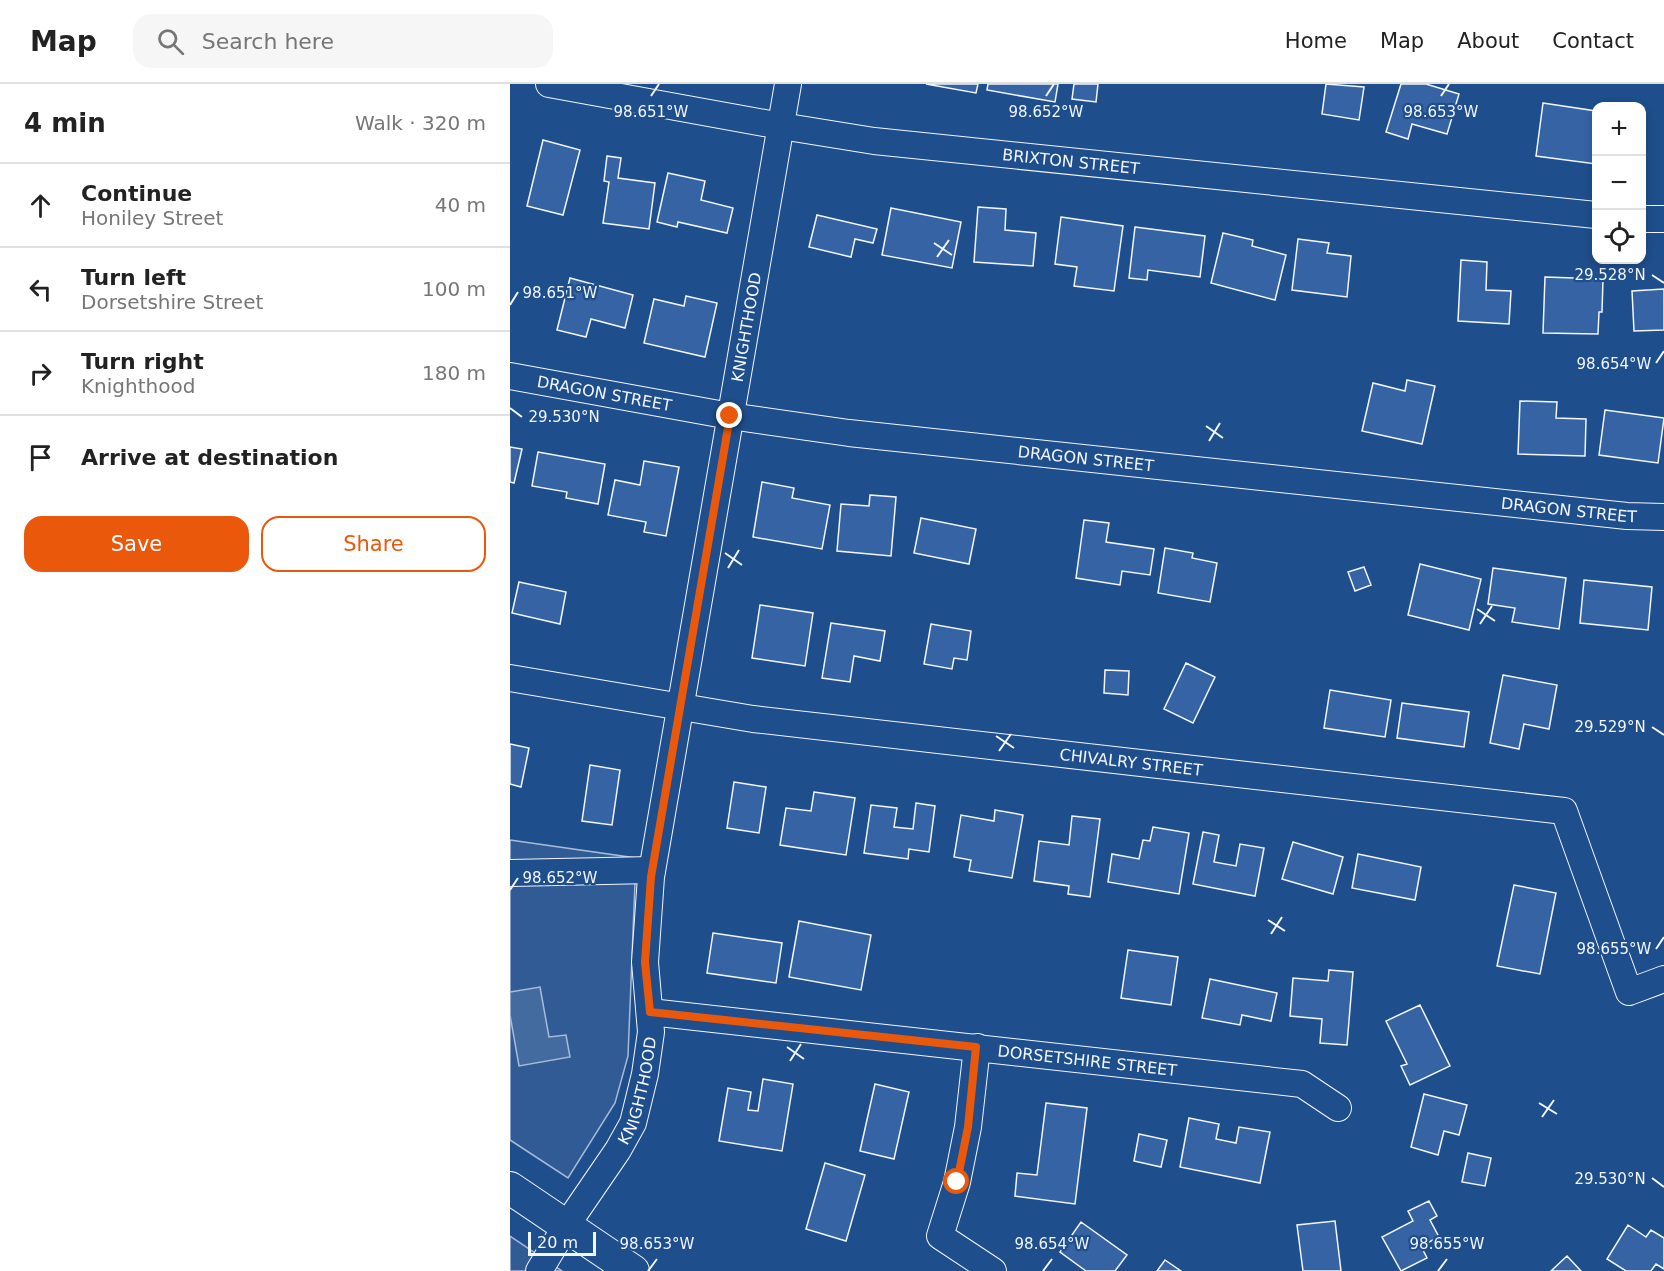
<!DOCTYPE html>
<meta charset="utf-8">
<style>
body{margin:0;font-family:"DejaVu Sans",sans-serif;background:#f6f6f6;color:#222}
.controls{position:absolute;right:18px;top:18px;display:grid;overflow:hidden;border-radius:12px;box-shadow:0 3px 9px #0003}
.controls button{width:54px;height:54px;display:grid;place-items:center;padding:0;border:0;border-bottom:2px solid #e0e0e0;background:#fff;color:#222;font:30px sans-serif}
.scale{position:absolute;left:18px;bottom:15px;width:68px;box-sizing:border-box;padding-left:6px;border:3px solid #f2f6ff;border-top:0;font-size:16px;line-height:21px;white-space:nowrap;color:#f2f6ff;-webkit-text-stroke:4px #1f4e8c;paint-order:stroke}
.stop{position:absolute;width:18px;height:18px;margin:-14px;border:4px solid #ea580c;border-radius:50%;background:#fff}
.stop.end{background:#ea580c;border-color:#fff;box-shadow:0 2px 6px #0008}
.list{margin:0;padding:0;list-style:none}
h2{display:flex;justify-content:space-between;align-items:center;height:78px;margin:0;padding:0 24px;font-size:26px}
h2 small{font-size:20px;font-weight:400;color:#767676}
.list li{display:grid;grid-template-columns:39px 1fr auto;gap:18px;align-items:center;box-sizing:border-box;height:84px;padding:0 24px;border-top:2px solid #e0e0e0}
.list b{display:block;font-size:22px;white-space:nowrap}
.list p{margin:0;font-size:20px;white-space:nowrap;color:#767676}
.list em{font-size:20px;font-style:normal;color:#767676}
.actions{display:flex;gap:12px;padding:18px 24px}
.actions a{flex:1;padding:14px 0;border:2px solid #ea580c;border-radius:18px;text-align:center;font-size:21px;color:#ea580c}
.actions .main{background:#ea580c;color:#fff}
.icon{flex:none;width:33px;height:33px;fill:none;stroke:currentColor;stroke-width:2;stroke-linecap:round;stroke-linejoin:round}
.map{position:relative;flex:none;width:1154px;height:1187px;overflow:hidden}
header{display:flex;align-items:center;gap:36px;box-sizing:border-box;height:84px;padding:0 30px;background:#fff;border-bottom:2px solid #e0e0e0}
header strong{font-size:28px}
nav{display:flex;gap:33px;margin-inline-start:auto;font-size:21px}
.search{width:420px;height:54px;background:#f6f6f6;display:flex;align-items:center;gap:15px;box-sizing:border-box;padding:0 21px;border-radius:18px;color:#767676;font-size:22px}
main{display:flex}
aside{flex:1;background:#fff}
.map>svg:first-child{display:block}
.built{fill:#305b95;stroke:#a8bbd7;stroke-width:1.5}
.water{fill:#446ba0;stroke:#a8bbd7;stroke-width:1.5}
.building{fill:#3563a3;stroke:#f2f6ff;stroke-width:1.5}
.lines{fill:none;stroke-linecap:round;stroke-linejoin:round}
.minor-casing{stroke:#f2f6ff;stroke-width:28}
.major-casing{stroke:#f2f6ff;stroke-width:34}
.minor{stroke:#1f4e8c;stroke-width:26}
.major{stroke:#1f4e8c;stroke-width:32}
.route{stroke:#ea580c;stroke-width:8}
.ticks{fill:none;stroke:#f2f6ff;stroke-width:2}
.labels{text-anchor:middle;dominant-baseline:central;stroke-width:4.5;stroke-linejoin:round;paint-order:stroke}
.street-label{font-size:16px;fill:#f2f6ff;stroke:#1f4e8c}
.ticks-label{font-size:15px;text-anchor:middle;fill:#f2f6ff;stroke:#1f4e8c;stroke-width:4.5;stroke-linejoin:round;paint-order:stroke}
</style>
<header>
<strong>Map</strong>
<div class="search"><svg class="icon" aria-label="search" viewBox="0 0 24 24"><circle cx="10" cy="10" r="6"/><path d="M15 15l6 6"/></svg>Search here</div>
<nav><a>Home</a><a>Map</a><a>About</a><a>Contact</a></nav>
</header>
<main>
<aside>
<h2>4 min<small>Walk · 320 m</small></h2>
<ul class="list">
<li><svg class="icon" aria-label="ahead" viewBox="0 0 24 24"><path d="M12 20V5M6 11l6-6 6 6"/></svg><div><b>Continue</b><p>Honiley Street</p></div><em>40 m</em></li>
<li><svg class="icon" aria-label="left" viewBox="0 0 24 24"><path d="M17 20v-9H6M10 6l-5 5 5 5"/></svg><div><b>Turn left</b><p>Dorsetshire Street</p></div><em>100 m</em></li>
<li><svg class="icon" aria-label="right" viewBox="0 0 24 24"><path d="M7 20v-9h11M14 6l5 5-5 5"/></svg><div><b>Turn right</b><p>Knighthood</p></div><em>180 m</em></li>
<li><svg class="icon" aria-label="arrive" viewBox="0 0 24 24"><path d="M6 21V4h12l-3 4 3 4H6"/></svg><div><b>Arrive at destination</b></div></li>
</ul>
<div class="actions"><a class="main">Save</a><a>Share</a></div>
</aside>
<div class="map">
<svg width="1154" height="1187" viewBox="0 0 1154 1187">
<rect width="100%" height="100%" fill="#1f4e8c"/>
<path class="built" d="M0 756 126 774 118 972 105 1019 58 1094 0 1056Z
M0 1152 52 1187H0Z"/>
<path class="water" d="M30 903 39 953 56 951 60 973 9 982 0 931V908Z"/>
<path class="building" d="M416 0H468L466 9Z
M478 0H548L545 18 477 6Z
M564 0H588L586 18 562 15Z
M816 0 854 3 849 36 812 30Z
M891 0H916L949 10 937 50 902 40 898 55 876 48Z
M1033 19 1086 27V80L1026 72Z
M33 56 70 66 53 131 17 122Z
M97 72 111 74 108 94 145 99 139 145 93 139 99 98 94 97Z
M158 89 195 97 191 116 223 124 217 149 168 138 167 143 147 138Z
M468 123 496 125 495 146 526 149 523 182 464 178Z
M381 124 451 138 442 184 372 171Z
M307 131 367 145 363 159 345 155 341 173 299 163Z
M551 133 613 142 604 207 564 202 567 183 545 180Z
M625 143 695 152 690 193 638 186 637 196 619 194Z
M713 149 743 156 742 162 776 171 765 216 701 199Z
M788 155 819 159 817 169 841 172 837 213 782 206Z
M951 176 977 178 976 206 1001 207 999 240 948 237Z
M1035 193 1093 195 1092 228H1089L1088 250 1033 249Z
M60 194 123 211 115 244 81 235 76 253 47 246Z
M1154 205V246L1124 247 1122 207Z
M176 212 207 219 195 273 134 259 144 215 174 222Z
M897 296 925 302 912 360 852 347 863 299 895 307Z
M1010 317 1047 318 1046 334 1076 335 1075 372 1008 370Z
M1095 326 1154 334 1148 379 1089 371Z
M0 363 12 365 4 399 0 398Z
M28 368 95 380 88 420 56 414 57 408 22 402Z
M134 377 169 383 156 452 134 448 136 438 98 431 105 396 130 401Z
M252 398 284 404 282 414 320 421 312 465 243 453Z
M360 411 386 413 381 472 327 467 331 420 359 422Z
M411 434 466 445 459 480 404 469Z
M574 436 599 439 596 458 644 465 640 491 612 487 610 501 566 494Z
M655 464 683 469 682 474 707 479 700 518 648 509Z
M910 480 971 495 959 546 898 531Z
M854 483 861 501 845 507 838 488Z
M983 484 1056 494 1049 545 1002 538 1005 524 978 520Z
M1074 496 1142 503 1138 546 1070 539Z
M9 498 56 508 50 540 2 529Z
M250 521 303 529 295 582 242 574Z
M321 539 375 547 370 577 344 572 340 598 312 594Z
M421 540 461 547 457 576 444 574 442 585 414 580Z
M676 579 705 593 683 639 654 625Z
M595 586 619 587 618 611 594 609Z
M993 591 1047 601 1039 645 1014 640 1009 665 980 659Z
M820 606 881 616 875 653 814 644Z
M892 619 959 628 954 663 887 654Z
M0 660 19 664 11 703 0 700Z
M80 681 110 686 102 741 72 737Z
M224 698 256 703 249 749 217 744Z
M304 708 345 714 336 771 270 761 276 724 301 727Z
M406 719 425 722 419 768 399 765 398 775 354 769 361 721 387 724 384 743 403 745Z
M485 726 513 731 502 794 459 787 461 776 444 773 451 731 484 737Z
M562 732 590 735 580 813 558 810 559 802 524 797 529 757 559 761Z
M643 743 679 749 669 810 598 798 602 770 629 775 633 756 640 757Z
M693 748 709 751 704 778 726 782 730 760 754 764 745 812 683 800Z
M783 758 833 773 823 810 772 795Z
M848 770 911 783 905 816 842 804Z
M1004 801 1046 809 1030 890 987 882Z
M289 837 361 851 351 906 279 893Z
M203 849 272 859 266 899 197 889Z
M618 866 668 873 661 921 611 914Z
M819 886 843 888 837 961 810 959 812 935 780 932 783 894 818 897Z
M700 895 767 909 761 937 732 931 730 941 692 934Z
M910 921 940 982 900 1001 891 982 897 980 876 937Z
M253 995 283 1000 272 1067 209 1057 218 1004 241 1008 238 1026 248 1027Z
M365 1000 399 1008 384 1075 350 1067Z
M914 1010 957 1021 949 1051 934 1047 928 1071 901 1063Z
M536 1019 577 1024 565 1120 505 1112 507 1089 527 1091Z
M679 1034 709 1040 706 1055 726 1059 729 1043 760 1048 750 1099 670 1083Z
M629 1050 657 1056 651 1083 624 1077Z
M958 1069 981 1074 975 1102 952 1098Z
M315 1079 355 1091 336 1157 296 1145Z
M919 1117 927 1132 920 1136 929 1153 911 1162 917 1174 891 1187 872 1153 903 1137 898 1127Z
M825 1137 831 1187H793L787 1141Z
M571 1138 617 1171 605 1187H576L550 1168Z
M1118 1141 1136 1153 1141 1146 1154 1154V1185L1146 1180 1141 1187H1116L1097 1175Z
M1057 1172 1071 1187H1041Z
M655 1176 671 1187H647Z"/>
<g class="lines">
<defs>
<g id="minor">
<path id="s1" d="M39 0 271 42 364 57 1086 131"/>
<path d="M1132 135H1154"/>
<path id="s2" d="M0 292 220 332 339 349 1117 432 1154 433"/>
<path id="s3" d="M0 594 243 635 1054 727 1119 908 1154 895"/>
<path d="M0 789 142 786"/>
<path id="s4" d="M140 928 792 1000 828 1024"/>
<path d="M467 963 458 1043 447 1098 430 1152 483 1187"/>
<path id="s5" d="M29 1187 56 1142 108 1066 123 1039 135 990 141 948 135 878 141 793 278 0"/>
</g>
<path id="major" d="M0 1104 123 1187"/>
</defs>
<use href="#minor" class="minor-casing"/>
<use href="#major" class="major-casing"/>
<use href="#minor" class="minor"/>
<use href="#major" class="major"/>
</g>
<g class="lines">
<path class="route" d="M220 332 141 793 135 878 140 928 466 963 458 1043 447 1098"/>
</g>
<path class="ticks" d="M141 12 149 0M536 12 544 0M931 12 939 0M424 159 442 171M427 173 439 156M1142 191 1154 199M0 221 8 208M1146 279 1154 267M0 324 12 333M696 342 713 354M699 357 710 339M215 469 232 481M218 484 229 466M967 525 985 537M970 540 982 522M1142 643 1154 651M486 652 504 664M489 667 501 650M0 806 8 794M758 836 775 847M761 850 772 833M1146 865 1154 853M277 963 294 975M280 977 291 960M1029 1019 1047 1030M1032 1033 1044 1016M1142 1094 1154 1103M138 1187 147 1175M533 1187 542 1175M928 1187 937 1175"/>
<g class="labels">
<g class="street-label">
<text stroke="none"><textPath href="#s1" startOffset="528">BRIXTON STREET</textPath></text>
<text stroke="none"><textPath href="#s5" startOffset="982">KNIGHTHOOD</textPath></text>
<text stroke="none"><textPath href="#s2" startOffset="96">DRAGON STREET</textPath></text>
<text stroke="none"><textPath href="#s2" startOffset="582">DRAGON STREET</textPath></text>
<text stroke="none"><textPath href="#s2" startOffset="1068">DRAGON STREET</textPath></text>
<text stroke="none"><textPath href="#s3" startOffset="627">CHIVALRY STREET</textPath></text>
<text stroke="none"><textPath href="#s4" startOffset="440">DORSETSHIRE STREET</textPath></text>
<text stroke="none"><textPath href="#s5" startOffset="208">KNIGHTHOOD</textPath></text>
</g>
</g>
<g class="ticks-label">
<text x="141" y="33">98.651°W</text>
<text x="536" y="33">98.652°W</text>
<text x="931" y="33">98.653°W</text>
<text x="1100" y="196">29.528°N</text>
<text x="50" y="214">98.651°W</text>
<text x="1104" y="285">98.654°W</text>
<text x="54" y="338">29.530°N</text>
<text x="1100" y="648">29.529°N</text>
<text x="50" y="799">98.652°W</text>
<text x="1104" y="870">98.655°W</text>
<text x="1100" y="1100">29.530°N</text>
<text x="147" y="1165">98.653°W</text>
<text x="542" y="1165">98.654°W</text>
<text x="937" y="1165">98.655°W</text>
</g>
</svg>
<div class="controls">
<button>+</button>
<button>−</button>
<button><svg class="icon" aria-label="locate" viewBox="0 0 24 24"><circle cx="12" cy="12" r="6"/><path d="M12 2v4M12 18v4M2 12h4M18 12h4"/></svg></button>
</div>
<div class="scale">20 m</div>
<div class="stop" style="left:447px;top:1098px"></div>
<div class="stop end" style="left:220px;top:332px"></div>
</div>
</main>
